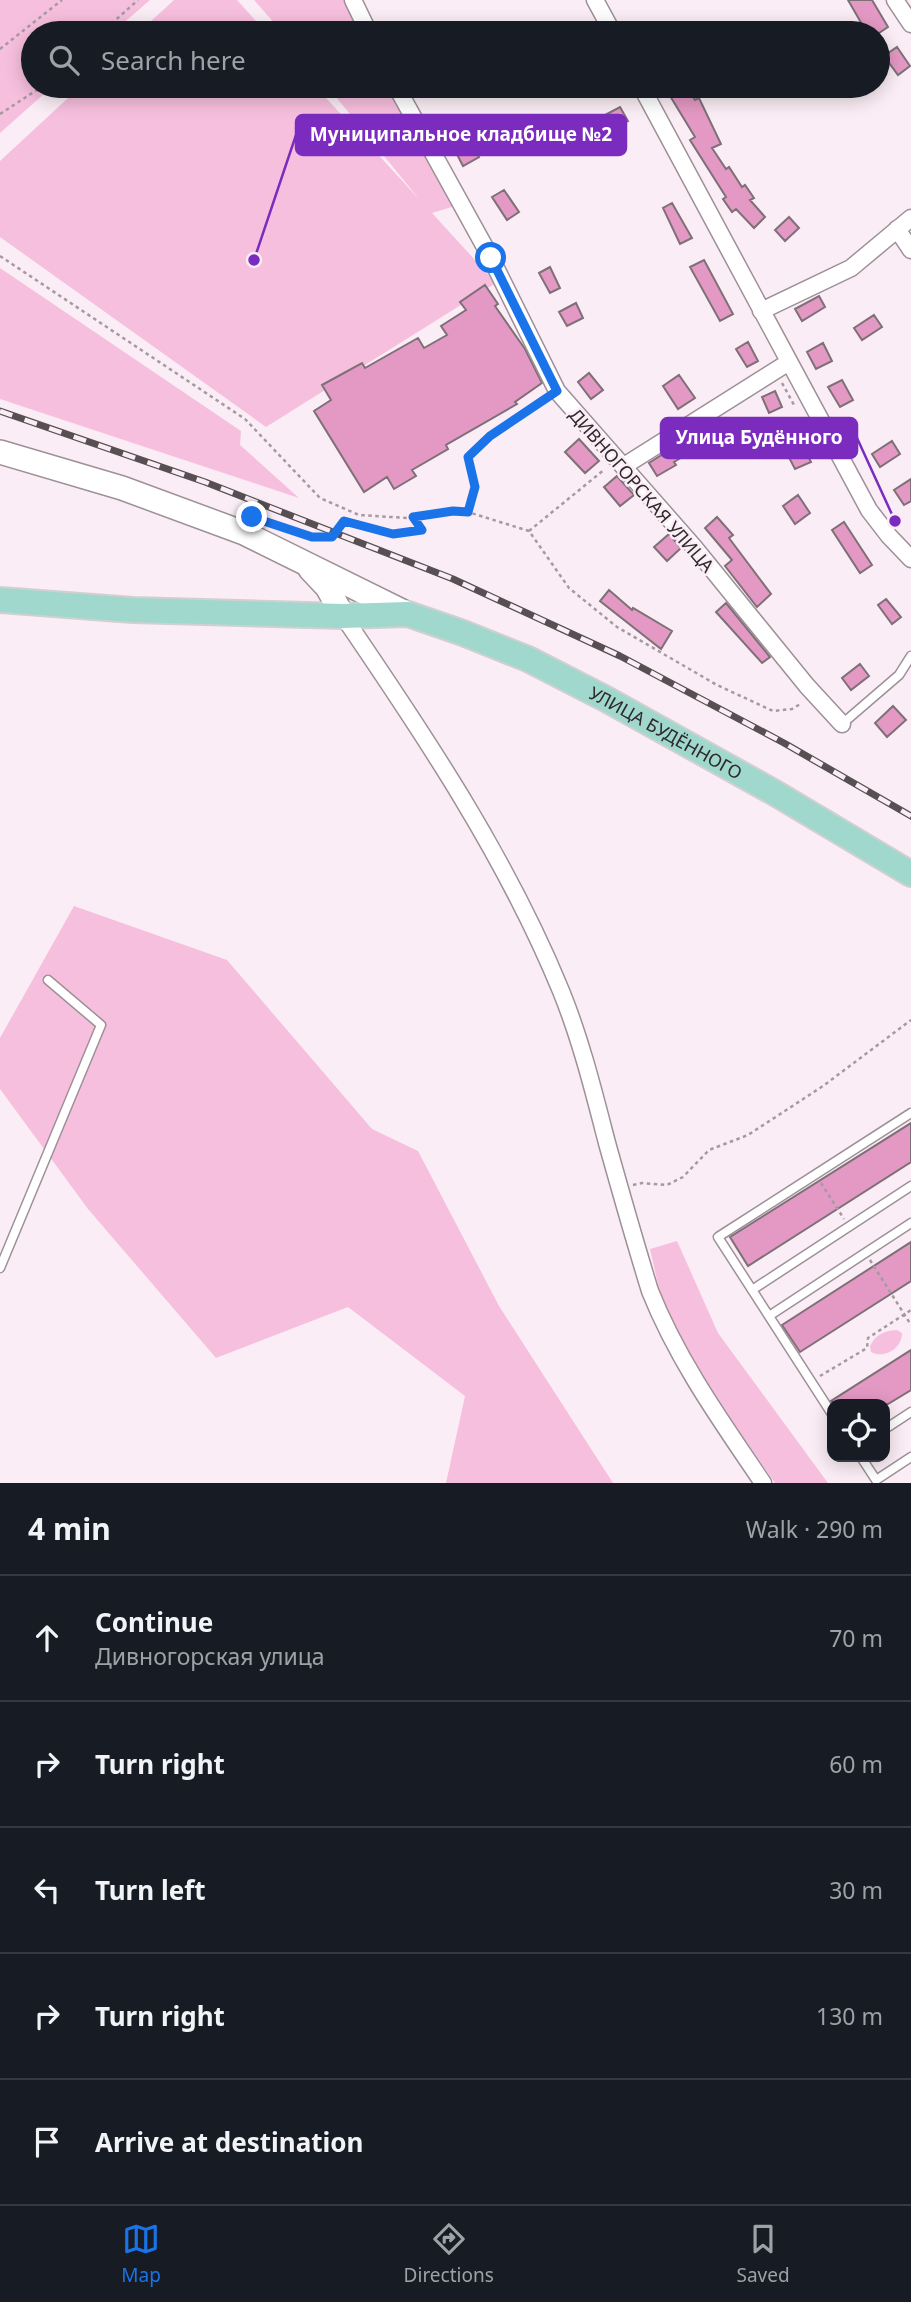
<!DOCTYPE html>
<meta charset="utf-8">
<style>
body{margin:0;font-family:"Noto Sans",sans-serif;background:#20242c;color:#f1f3f6}
.controls{position:absolute;right:21px;bottom:21px;display:grid;overflow:hidden;border-radius:14px;box-shadow:0 4px 18px #0003}
.controls button{width:63px;height:63px;display:grid;place-items:center;padding:0;border:0;border-bottom:2px solid #363941;background:#171b24;color:#f1f3f6;font:35px sans-serif}
.stop{position:absolute;width:21px;height:21px;margin:-16px;border:5px solid #1a73e8;border-radius:50%;background:#fff}
.stop.end{background:#1a73e8;border-color:#fff;box-shadow:0 2px 7px #0008}
.list{margin:0;padding:0;list-style:none}
h2{display:flex;justify-content:space-between;align-items:center;height:91px;margin:0;padding:0 28px;font-size:30px}
h2 small{font-size:23px;font-weight:400;color:#9ea1a6}
.list li{display:grid;grid-template-columns:46px 1fr auto;gap:21px;align-items:center;box-sizing:border-box;height:126px;padding:0 28px;border-top:2px solid #363941}
.list b{display:block;font-size:26px;white-space:nowrap}
.list p{margin:0;font-size:23px;white-space:nowrap;color:#9ea1a6}
.list em{font-size:23px;font-style:normal;color:#9ea1a6}
.icon{flex:none;width:38px;height:38px;fill:none;stroke:currentColor;stroke-width:2;stroke-linecap:round;stroke-linejoin:round}
.map{position:relative;flex:none;width:911px;height:1483px;overflow:hidden}
.search{position:absolute;background:#171b24;box-shadow:0 4px 18px #0003;left:21px;right:21px;top:21px;height:77px;display:flex;align-items:center;gap:18px;box-sizing:border-box;padding:0 24px;border-radius:38px;color:#9ea1a6;font-size:26px}
.sheet{height:721px;background:#171b24}
nav{display:flex;justify-content:space-around;align-items:center;box-sizing:border-box;height:98px;border-top:2px solid #363941;background:#171b24;font-size:19px;color:#9ea1a6}
nav a{display:grid;justify-items:center;gap:4px}
nav .on{color:#1a73e8}
.map>svg:first-child{display:block}
.green{fill:#f7bfde}
.building{fill:#e499c4;stroke:#7d7077;stroke-width:2}
.lines{fill:none;stroke-linecap:round;stroke-linejoin:round}
.lane-casing{stroke:#9d9097;stroke-width:11}
.street-casing{stroke:#9d9097;stroke-width:19}
.secondary-casing{stroke:#9d9097;stroke-width:26}
.primary-casing{stroke:#d1d0d0;stroke-width:28}
.path{stroke:#a49aa0;stroke-width:2.5;stroke-dasharray:3.5 3.5;stroke-linecap:butt}
.lane{stroke:#fff;stroke-width:8}
.street{stroke:#fff;stroke-width:16}
.secondary{stroke:#fff;stroke-width:23}
.primary{stroke:#a0d8ce;stroke-width:24}
.rail-casing{stroke:#575053;stroke-width:7}
.rail{stroke:#fbedf5;stroke-width:4.5;stroke-dasharray:13;stroke-linecap:butt}
.route{stroke:#1a73e8;stroke-width:9}
.labels{text-anchor:middle;dominant-baseline:central;stroke-width:5;stroke-linejoin:round;paint-order:stroke}
.street-label{font-size:18px;fill:#2e292b;stroke:#fbedf5}
.leader{fill:none;stroke:#7b2cbf;stroke-width:2.5}
.callout-dot{fill:#7b2cbf;stroke:#fbedf5;stroke-width:2.5}
.callout{fill:#7b2cbf;stroke:#7b2cbf;stroke-width:2.5}
.callout-label{font-size:19px;text-anchor:middle;font-weight:bold;fill:#fff}
</style>
<div class="map">
<svg width="911" height="1483" viewBox="0 0 911 1483">
<rect width="100%" height="100%" fill="#fbedf5"/>
<path class="green" d="M0 0H150L112 33H33V86H53L0 133Z
M174 0H237L267 33H138Z
M254 0H348L366 33H283Z
M81 86H315L419 199 327 86H393L455 206 432 213 496 283 266 427 0 237V161Z
M0 268 241 431 240 445 299 498 0 399Z
M74 906 227 960 372 1129 418 1151 499 1306 613 1483H446L465 1396 348 1307 216 1358 88 1209 0 1089V1038Z
M677 1241 718 1333 828 1483H775L710 1390 671 1318 659 1289 650 1249Z
M897 1330 902 1333C902 1349 884 1359 871 1352L870 1346C875 1335 885 1330 897 1330Z"/>
<path class="building" d="M848 0H872L888 27 879 33H867Z
M897 47 910 66 898 75 884 56Z
M664 86H686L695 100 699 98 721 144 712 148 726 169 729 167 742 187 745 185 754 198 750 200 765 217 754 228 736 209 732 212 723 199 726 197 690 140 695 137Z
M620 107 628 121 612 129 605 115Z
M465 130 479 157 463 166 449 139Z
M504 190 519 212 507 220 492 197Z
M672 203 692 238 680 244 663 208Z
M789 217 799 228 785 241 775 230Z
M704 260 733 314 720 321 690 267Z
M550 267 560 288 550 293 539 273Z
M485 285 498 304 495 306 525 349 542 383 515 402 517 404 446 445 448 449 412 470 416 476 394 489 387 477 364 492 314 411 331 400 322 385 362 363 365 368 418 338 424 348 447 335 441 326 466 310 460 302Z
M819 296 825 307 802 321 795 309Z
M576 303 583 318 567 326 559 312Z
M874 315 882 327 862 340 854 328Z
M748 342 758 361 747 367 736 349Z
M823 343 832 361 816 369 807 352Z
M589 373 603 390 591 399 578 382Z
M679 375 695 398 678 409 663 386Z
M842 380 853 400 840 407 828 387Z
M775 391 782 407 769 413 762 397Z
M704 428 711 440 674 462 676 465 657 476 649 463Z
M798 436 811 462 795 469 782 444Z
M579 439 599 461 585 473 565 452Z
M892 441 900 454 880 467 872 454Z
M617 476 634 495 620 506 604 487Z
M911 479V501L904 505 894 490Z
M798 495 810 513 795 524 783 506Z
M717 517 733 535 729 538 771 594 757 607 725 566 732 560 705 528Z
M844 522 872 565 860 573 832 530Z
M669 534 681 548 667 561 654 547Z
M609 590 632 610 633 608 672 631 661 649 600 601Z
M886 599 901 617 892 624 878 605Z
M726 603 770 657 762 663 716 612Z
M860 664 869 676 851 690 842 678Z
M893 706 906 720 887 737 875 723Z
M911 1123V1162L748 1266 730 1237Z
M911 1242V1281L800 1352 782 1325Z
M911 1350V1390L888 1404H834L831 1401Z"/>
<g class="lines">
<defs>
<path id="lane" d="M842 724 899 675 911 656
M0 1268 101 1025 48 980
M752 1290 911 1186
M769 1316 911 1223
M832 1414 718 1237 911 1113
M885 1429 911 1412
M861 1457 876 1480 911 1457"/>
<path id="street" d="M353 0 369 33
M595 0 613 33
M895 0 911 24
M396 86 491 258 557 391 694 547 807 686 842 724
M641 86 869 510 889 536 911 559
M897 229 911 250
M761 311 851 268 911 218
M624 466 789 362
M343 616C425 736 506 857 561 991 581 1040 594 1093 607 1143 621 1193 635 1242 650 1291 678 1361 721 1421 763 1483"/>
<path id="secondary" d="M0 452 122 488 244 533 408 614
M310 569 327 587 343 616"/>
<g id="primary">
<path id="s1" d="M0 600 133 610 343 616 408 614 463 633 528 659 606 699 775 793 911 874"/>
</g>
</defs>
<use href="#lane" class="lane-casing"/>
<use href="#street" class="street-casing"/>
<use href="#secondary" class="secondary-casing"/>
<use href="#primary" class="primary-casing"/>
<path class="path" d="M101 33 138 0
M0 49 62 0
M0 114 43 86
M0 256 245 419 320 498 359 515 407 518 453 511 468 512 529 531 569 588 617 627 717 685 773 711 792 709 802 703
M782 383 794 405
M468 512 475 487 468 457 490 436 545 399
M260 520 312 537H332L344 521 393 534 422 530 413 517
M529 531 605 469
M821 1183 844 1219
M633 1185 642 1183 667 1185 683 1177 709 1150 748 1135 823 1086 911 1020
M870 1260 911 1325
M820 1376 867 1348 868 1338 911 1310"/>
<use href="#lane" class="lane"/>
<use href="#street" class="street"/>
<use href="#secondary" class="secondary"/>
<use href="#primary" class="primary"/>
<defs>
<path id="rail" d="M0 411 205 482 453 579 620 656 784 743 911 816"/>
</defs>
<use href="#rail" class="rail-casing"/>
<use href="#rail" class="rail"/>
</g>
<g class="lines">
<path class="route" d="M252 517 312 537H332L344 521 393 534 422 530 413 517 453 511 468 512 475 487 468 457 490 436 557 391 491 258"/>
</g>
<g class="labels">
<g class="street-label">
<text transform="translate(642 490) rotate(49)">ДИВНОГОРСКАЯ УЛИЦА</text>
<text stroke="none"><textPath href="#s1" startOffset="693">УЛИЦА БУДЁННОГО</textPath></text>
</g>
</g>
<path class="leader" d="M254 260L296 135M895 521L857 438"/>
<g class="callout-dot">
<circle cx="254" cy="260" r="7"/>
<circle cx="895" cy="521" r="7"/>
</g>
<g class="callout">
<rect x="296" y="115" width="330" height="40" rx="7"/>
<rect x="661" y="418" width="196" height="40" rx="7"/>
</g>
<g class="callout-label">
<text x="461" y="141">Муниципальное кладбище №2</text>
<text x="759" y="444">Улица Будённого</text>
</g>
</svg>
<div class="controls">
<button><svg class="icon" aria-label="locate" viewBox="0 0 24 24"><circle cx="12" cy="12" r="6"/><path d="M12 2v4M12 18v4M2 12h4M18 12h4"/></svg></button>
</div>
<div class="stop" style="left:491px;top:258px"></div>
<div class="stop end" style="left:252px;top:517px"></div>
<div class="search"><svg class="icon" aria-label="search" viewBox="0 0 24 24"><circle cx="10" cy="10" r="6"/><path d="M15 15l6 6"/></svg>Search here</div>
</div>
<section class="sheet">
<h2>4 min<small>Walk · 290 m</small></h2>
<ul class="list">
<li><svg class="icon" aria-label="ahead" viewBox="0 0 24 24"><path d="M12 20V5M6 11l6-6 6 6"/></svg><div><b>Continue</b><p>Дивногорская улица</p></div><em>70 m</em></li>
<li><svg class="icon" aria-label="right" viewBox="0 0 24 24"><path d="M7 20v-9h11M14 6l5 5-5 5"/></svg><div><b>Turn right</b></div><em>60 m</em></li>
<li><svg class="icon" aria-label="left" viewBox="0 0 24 24"><path d="M17 20v-9H6M10 6l-5 5 5 5"/></svg><div><b>Turn left</b></div><em>30 m</em></li>
<li><svg class="icon" aria-label="right" viewBox="0 0 24 24"><path d="M7 20v-9h11M14 6l5 5-5 5"/></svg><div><b>Turn right</b></div><em>130 m</em></li>
<li><svg class="icon" aria-label="arrive" viewBox="0 0 24 24"><path d="M6 21V4h12l-3 4 3 4H6"/></svg><div><b>Arrive at destination</b></div></li>
</ul>
</section>
<nav>
<a class="on"><svg class="icon" aria-label="map" viewBox="0 0 24 24"><path d="M3 6l6-2 6 2 6-2v14l-6 2-6-2-6 2zM9 4v14M15 6v14"/></svg>Map</a>
<a><svg class="icon" aria-label="directions" viewBox="0 0 24 24"><path d="M12 3l9 9-9 9-9-9zM9 14v-3h6M13 9l2 2-2 2"/></svg>Directions</a>
<a><svg class="icon" aria-label="saved" viewBox="0 0 24 24"><path d="M7 4h10v16l-5-4-5 4z"/></svg>Saved</a>
</nav>
